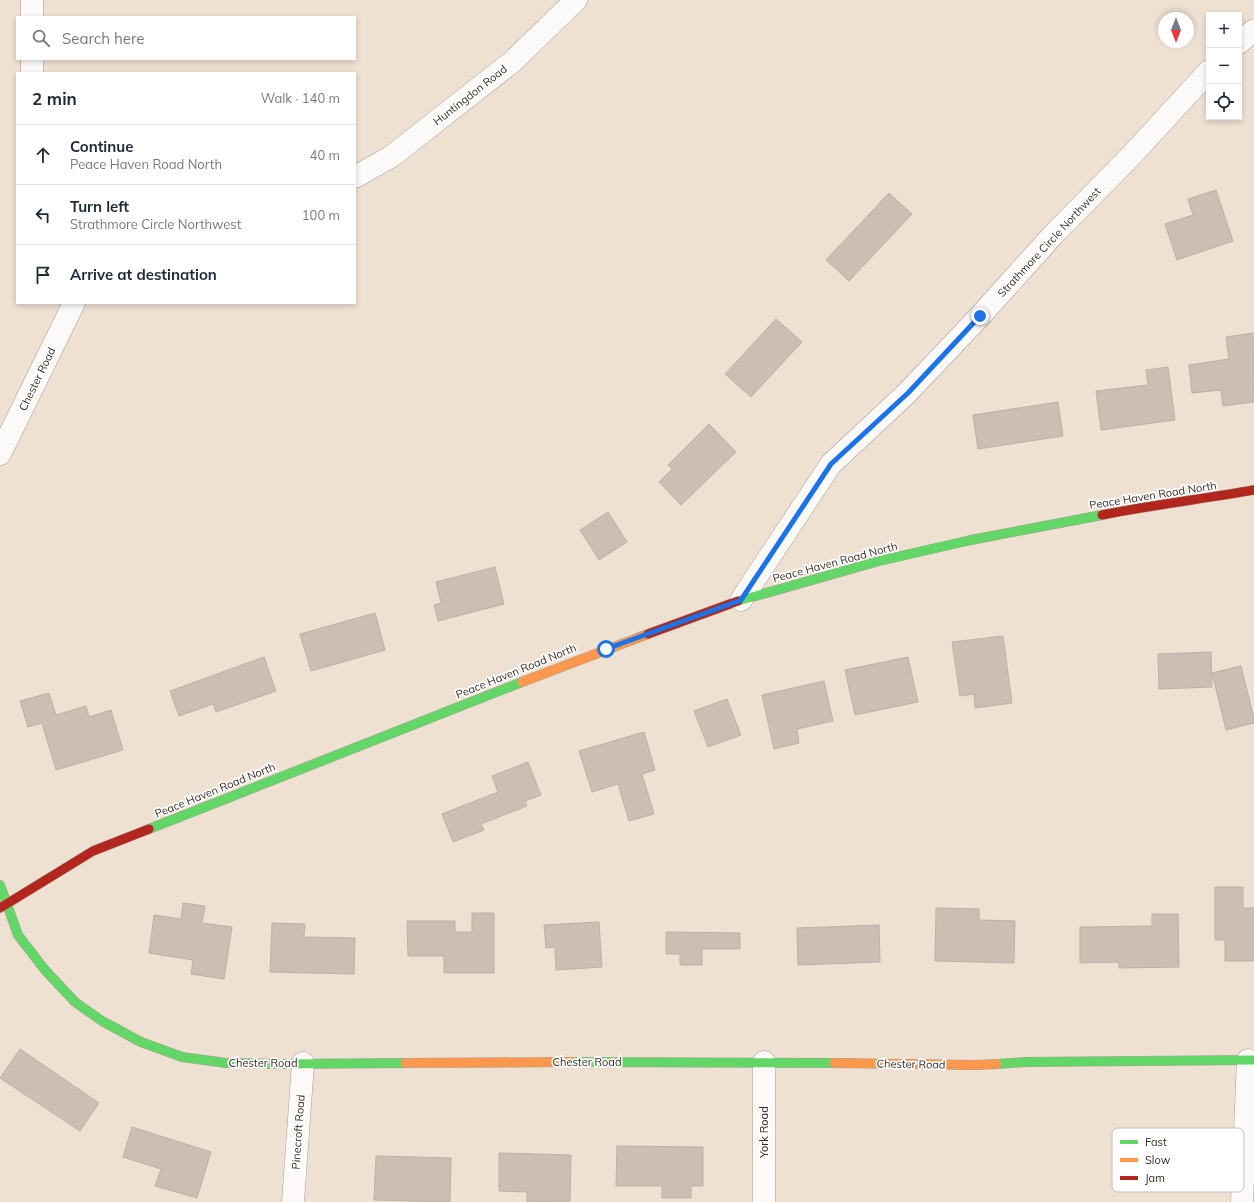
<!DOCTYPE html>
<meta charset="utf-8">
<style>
body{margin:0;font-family:Mulish,sans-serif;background:#f2f2f3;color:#1f2937}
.controls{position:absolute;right:12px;top:12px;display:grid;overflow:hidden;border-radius:0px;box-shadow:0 2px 6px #0003}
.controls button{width:36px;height:36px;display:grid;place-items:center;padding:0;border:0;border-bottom:1px solid #e0e1e3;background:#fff;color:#1f2937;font:20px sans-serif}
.compass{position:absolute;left:1158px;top:12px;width:36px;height:36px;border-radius:50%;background:#fff;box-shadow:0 2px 6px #0003;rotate:180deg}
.stop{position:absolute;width:12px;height:12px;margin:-9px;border:3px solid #1a73e8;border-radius:50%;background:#fff}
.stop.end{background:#1a73e8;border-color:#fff;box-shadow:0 1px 4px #0008}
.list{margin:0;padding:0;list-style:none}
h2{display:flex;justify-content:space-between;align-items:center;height:52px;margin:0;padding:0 16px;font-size:17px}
h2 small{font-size:13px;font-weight:400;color:#747a83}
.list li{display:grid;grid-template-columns:26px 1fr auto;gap:12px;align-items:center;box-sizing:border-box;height:60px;padding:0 16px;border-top:1px solid #e0e1e3}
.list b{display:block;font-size:15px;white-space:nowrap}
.list p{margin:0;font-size:13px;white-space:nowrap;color:#747a83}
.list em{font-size:13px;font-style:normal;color:#747a83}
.icon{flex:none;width:22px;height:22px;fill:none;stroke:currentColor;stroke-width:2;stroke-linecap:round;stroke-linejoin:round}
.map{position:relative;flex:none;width:1254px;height:1202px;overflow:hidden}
.search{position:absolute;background:#fff;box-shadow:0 2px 6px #0003;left:16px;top:16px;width:340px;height:44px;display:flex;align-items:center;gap:10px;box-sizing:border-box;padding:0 14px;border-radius:0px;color:#747a83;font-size:15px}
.panel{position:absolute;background:#fff;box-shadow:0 2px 6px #0003;left:16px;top:72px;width:340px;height:232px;border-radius:0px}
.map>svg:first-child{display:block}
.building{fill:#ccbfb1;stroke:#bcb1a6}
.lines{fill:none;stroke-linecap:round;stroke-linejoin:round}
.street-casing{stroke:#a89e92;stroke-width:23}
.fast-casing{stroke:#a89e92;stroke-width:10}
.slow-casing{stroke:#a89e92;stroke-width:10}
.jam-casing{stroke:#a89e92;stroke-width:10}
.street{stroke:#fcfaf8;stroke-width:22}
.fast{stroke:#63d668;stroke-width:9}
.slow{stroke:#ff974d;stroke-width:9}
.jam{stroke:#b3261e;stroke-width:9}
.route{stroke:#1a73e8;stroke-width:5}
.labels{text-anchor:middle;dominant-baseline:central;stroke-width:3.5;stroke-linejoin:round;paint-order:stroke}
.street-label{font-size:11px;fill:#362d22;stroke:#fff}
.key{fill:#fff;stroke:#c3c0bd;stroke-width:1}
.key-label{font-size:11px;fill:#362d22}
</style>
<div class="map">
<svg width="1254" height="1202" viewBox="0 0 1254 1202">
<rect width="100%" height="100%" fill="#eee1d2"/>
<path class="building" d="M1216 190 1233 241 1177 260 1165 224 1193 215 1188 199Z
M889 193 912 214 849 281 826 260Z
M776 319 802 342 751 397 725 374Z
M1253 333 1254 402 1223 406 1221 390 1192 393 1189 365 1229 359 1226 337Z
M1168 367 1175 420 1101 430 1096 391 1148 385 1146 370Z
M1058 402 1063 436 978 449 973 415Z
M709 424 736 452 681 505 659 482 672 469 668 465Z
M608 512 627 542 599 560 580 530Z
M495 567 504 604 438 621 434 605 441 603 436 582Z
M375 613 385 650 311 671 300 634Z
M1003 636 1012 703 975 708 974 694 960 696 952 642Z
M1211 652 1212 687 1159 689 1158 654Z
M264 657 276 691 216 712 213 704 179 716 170 691Z
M908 657 918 702 855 715 845 670Z
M1241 666 1254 718V723L1226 730 1212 673Z
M824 681 833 721 797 729 799 743 774 749 762 695Z
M49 693 56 715 86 706 89 717 111 710 123 750 56 770 42 723 28 727 20 701Z
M727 699 741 735 708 747 694 711Z
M644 732 655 770 642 774 654 814 629 821 618 784 592 792 579 751Z
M528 762 541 795 525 801 527 806 481 824 484 830 453 842 442 814 498 792 492 776Z
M1215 887H1243V908H1254V961H1225V940H1215Z
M183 903 205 906 202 923 232 927 224 979 191 974 193 960 149 953 154 915 181 919Z
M936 908 979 909V920L1015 921 1014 963 935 961Z
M472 913H494V973H444V956H408L407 921H455V932H472Z
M1152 914H1178L1179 967 1119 968V962L1080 963V927L1152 926Z
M599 922 602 967 556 970 555 947 546 948 544 925Z
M272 923 305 924 304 937 355 938 354 974 270 972Z
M879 925 880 962 798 965 797 928Z
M666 932 740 933V949H702V965H680V954H666Z
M20 1049 99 1103 80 1131 0 1078Z
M132 1127 211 1152 197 1198 155 1186 161 1169 123 1157Z
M617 1146 703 1147V1186H691V1198H662V1186H616Z
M499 1153 571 1155 570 1201 527 1202V1192L499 1191Z
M376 1156 451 1158 450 1202 374 1200Z"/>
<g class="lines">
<defs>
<path id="street" d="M32 17V0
M1239 43 1254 30
M32 73V59
M355 177 392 156 512 62 576 0
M0 454 74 303
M741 600 831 464 907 393 980 316 1052 236 1129 158 1209 71
M764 1062V1202
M293 1202 303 1063
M1242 1202 1248 1060"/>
<path id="fast" d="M738 601 879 561 971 540 1102 515
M149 829 522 682
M0 885 18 935 45 970 75 1002 102 1021 141 1042 182 1057 226 1063 281 1064 405 1063
M573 1062 834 1063
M997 1064 1026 1062 1254 1060"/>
<path id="slow" d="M522 682 648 634
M405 1063 573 1062
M834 1063 976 1065 997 1064"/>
<path id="jam" d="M1102 515C1152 505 1203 499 1254 490
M648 634 738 601
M0 908 93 851 149 829"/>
</defs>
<use href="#street" class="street-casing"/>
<use href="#fast" class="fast-casing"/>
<use href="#slow" class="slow-casing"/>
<use href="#jam" class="jam-casing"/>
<use href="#street" class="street"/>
<use href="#fast" class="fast"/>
<use href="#slow" class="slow"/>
<use href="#jam" class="jam"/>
</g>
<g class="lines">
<path class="route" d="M606 649 741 600 831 464 908 393 980 316"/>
</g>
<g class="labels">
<g class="street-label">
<text transform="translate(470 95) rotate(-38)">Huntingdon Road</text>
<text transform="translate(1049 242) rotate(-47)">Strathmore Circle Northwest</text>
<text transform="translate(37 379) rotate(-64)">Chester Road</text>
<text transform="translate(1153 495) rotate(-9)">Peace Haven Road North</text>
<text transform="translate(835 562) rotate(-15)">Peace Haven Road North</text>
<text transform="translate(516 671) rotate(-22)">Peace Haven Road North</text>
<text transform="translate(215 790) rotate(-22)">Peace Haven Road North</text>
<text x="587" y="1062">Chester Road</text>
<text x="263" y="1063">Chester Road</text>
<text transform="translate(911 1064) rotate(1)">Chester Road</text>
<text transform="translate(298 1132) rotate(-86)">Pinecroft Road</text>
<text transform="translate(764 1132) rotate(-90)">York Road</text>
</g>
</g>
<rect x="1112" y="1128" width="132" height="64" rx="6" class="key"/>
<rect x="1120" y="1140" width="18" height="4" fill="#63d668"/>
<rect x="1120" y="1158" width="18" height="4" fill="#ff974d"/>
<rect x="1120" y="1176" width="18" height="4" fill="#b3261e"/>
<g class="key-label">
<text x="1145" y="1146">Fast</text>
<text x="1145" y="1164">Slow</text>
<text x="1145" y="1182">Jam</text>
</g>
</svg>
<div class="controls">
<button>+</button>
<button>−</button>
<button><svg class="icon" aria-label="locate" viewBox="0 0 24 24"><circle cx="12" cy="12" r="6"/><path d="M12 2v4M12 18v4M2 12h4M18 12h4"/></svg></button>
</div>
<svg class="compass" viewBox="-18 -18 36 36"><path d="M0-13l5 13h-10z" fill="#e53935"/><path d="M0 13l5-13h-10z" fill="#747a83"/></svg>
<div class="stop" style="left:606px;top:649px"></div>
<div class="stop end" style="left:980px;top:316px"></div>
<div class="search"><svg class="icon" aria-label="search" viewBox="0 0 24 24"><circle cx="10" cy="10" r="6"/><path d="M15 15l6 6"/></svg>Search here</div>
<section class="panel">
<h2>2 min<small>Walk · 140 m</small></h2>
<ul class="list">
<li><svg class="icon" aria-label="ahead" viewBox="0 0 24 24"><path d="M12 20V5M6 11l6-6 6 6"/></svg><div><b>Continue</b><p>Peace Haven Road North</p></div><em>40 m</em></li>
<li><svg class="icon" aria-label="left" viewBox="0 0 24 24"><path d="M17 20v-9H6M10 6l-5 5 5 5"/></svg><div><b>Turn left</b><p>Strathmore Circle Northwest</p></div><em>100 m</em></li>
<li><svg class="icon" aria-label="arrive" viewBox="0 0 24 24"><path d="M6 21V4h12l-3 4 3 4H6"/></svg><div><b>Arrive at destination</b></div></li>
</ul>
</section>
</div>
